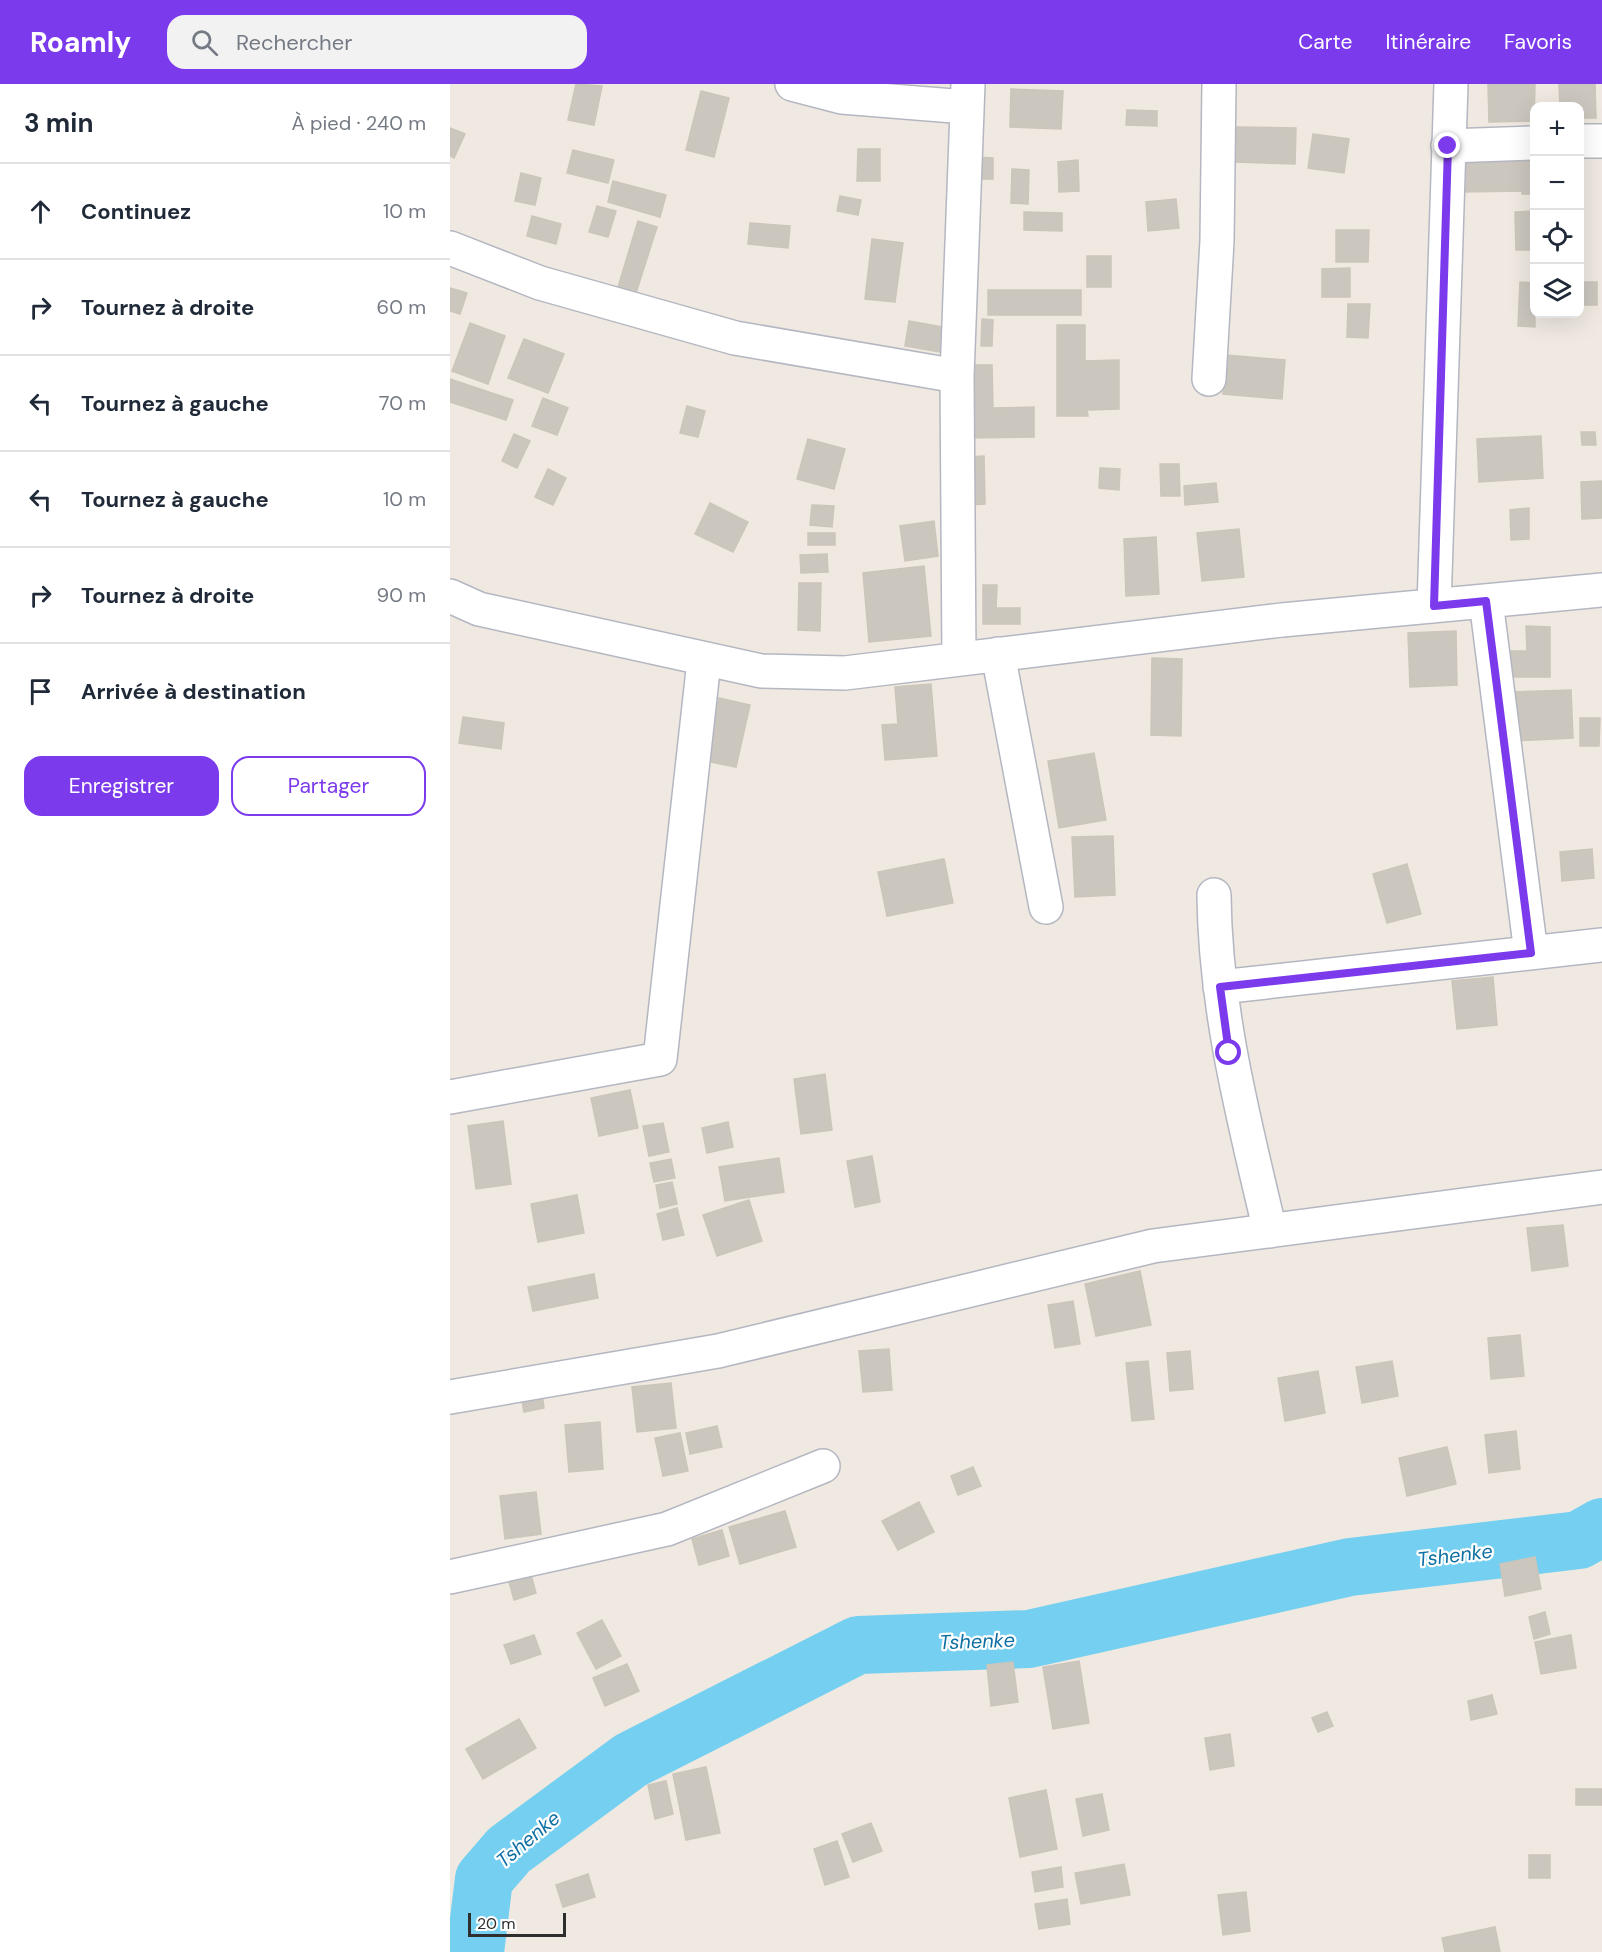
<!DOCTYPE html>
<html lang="fr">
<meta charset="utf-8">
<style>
body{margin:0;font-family:"DM Sans",sans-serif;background:#f2f2f3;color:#1f2937}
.controls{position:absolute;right:18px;top:18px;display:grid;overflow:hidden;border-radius:12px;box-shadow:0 6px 24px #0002}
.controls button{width:54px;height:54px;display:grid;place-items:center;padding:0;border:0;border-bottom:2px solid #e0e1e3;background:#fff;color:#1f2937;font:30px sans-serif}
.scale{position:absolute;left:18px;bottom:15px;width:98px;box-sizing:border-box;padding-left:6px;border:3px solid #2e2e2e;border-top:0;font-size:16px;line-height:21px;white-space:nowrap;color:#2e2e2e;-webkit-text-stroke:4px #fff;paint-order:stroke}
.stop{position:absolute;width:18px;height:18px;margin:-14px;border:4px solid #7c3aed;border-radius:50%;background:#fff}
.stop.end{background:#7c3aed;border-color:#fff;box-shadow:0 2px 6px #0008}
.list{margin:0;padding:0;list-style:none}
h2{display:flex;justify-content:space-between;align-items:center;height:78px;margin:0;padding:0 24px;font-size:26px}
h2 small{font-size:20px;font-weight:400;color:#747a83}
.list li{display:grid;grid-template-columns:39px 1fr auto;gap:18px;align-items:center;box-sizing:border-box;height:96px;padding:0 24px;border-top:2px solid #e0e1e3}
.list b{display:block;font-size:22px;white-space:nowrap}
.list em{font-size:20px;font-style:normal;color:#747a83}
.actions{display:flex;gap:12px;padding:18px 24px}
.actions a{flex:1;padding:14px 0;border:2px solid #7c3aed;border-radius:18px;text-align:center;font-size:21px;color:#7c3aed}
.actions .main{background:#7c3aed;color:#fff}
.icon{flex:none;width:33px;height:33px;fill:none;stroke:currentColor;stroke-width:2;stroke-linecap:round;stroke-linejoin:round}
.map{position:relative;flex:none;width:1152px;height:1868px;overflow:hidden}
header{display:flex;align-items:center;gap:36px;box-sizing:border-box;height:84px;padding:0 30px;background:#7c3aed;color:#fff}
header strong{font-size:28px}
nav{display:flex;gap:33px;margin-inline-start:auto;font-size:21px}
.search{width:420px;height:54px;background:#f2f2f3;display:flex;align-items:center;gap:15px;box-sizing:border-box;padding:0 21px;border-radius:18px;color:#747a83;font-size:22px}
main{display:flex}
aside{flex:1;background:#fff}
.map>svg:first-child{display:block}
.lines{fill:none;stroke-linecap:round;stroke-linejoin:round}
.river{stroke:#75cff0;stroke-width:58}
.building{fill:#cbc7bf;stroke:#cbc5ba;stroke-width:1.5}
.minor-casing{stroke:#b4b7c1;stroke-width:36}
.minor{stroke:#fff;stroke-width:33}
.route{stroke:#7c3aed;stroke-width:8}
.labels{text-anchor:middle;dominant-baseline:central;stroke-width:4.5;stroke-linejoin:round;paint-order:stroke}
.water-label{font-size:20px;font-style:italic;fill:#0d6fa3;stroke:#fff}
</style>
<header>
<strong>Roamly</strong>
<div class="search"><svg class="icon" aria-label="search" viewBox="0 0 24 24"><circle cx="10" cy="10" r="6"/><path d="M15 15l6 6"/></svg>Rechercher</div>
<nav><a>Carte</a><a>Itinéraire</a><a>Favoris</a></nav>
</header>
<main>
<aside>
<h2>3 min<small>À pied · 240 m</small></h2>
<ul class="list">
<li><svg class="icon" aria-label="ahead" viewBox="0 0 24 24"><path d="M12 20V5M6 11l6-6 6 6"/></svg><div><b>Continuez</b></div><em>10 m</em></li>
<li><svg class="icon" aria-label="right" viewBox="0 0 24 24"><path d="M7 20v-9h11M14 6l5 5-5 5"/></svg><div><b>Tournez à droite</b></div><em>60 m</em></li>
<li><svg class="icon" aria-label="left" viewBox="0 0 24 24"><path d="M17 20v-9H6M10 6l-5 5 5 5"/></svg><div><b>Tournez à gauche</b></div><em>70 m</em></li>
<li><svg class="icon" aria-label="left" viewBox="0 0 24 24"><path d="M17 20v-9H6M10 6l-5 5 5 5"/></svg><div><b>Tournez à gauche</b></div><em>10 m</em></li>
<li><svg class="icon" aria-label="right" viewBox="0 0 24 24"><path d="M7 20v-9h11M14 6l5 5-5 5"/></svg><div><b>Tournez à droite</b></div><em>90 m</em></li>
<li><svg class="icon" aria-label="arrive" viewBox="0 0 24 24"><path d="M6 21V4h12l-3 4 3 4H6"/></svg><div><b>Arrivée à destination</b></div></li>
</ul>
<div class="actions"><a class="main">Enregistrer</a><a>Partager</a></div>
</aside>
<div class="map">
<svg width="1152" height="1868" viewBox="0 0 1152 1868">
<rect width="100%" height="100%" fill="#efe9e1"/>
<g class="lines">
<path class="river" d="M25 1868 34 1795 59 1766 181 1676 408 1561 579 1555 900 1483 1129 1456 1152 1443"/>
</g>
<path class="building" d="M126 0 152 2 144 41 118 36Z
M1038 0H1085L1084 37 1039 38Z
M1109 0H1145L1146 34H1130V22H1110Z
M561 5 613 7 611 45 560 43Z
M251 7 279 14 264 73 236 66Z
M677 26 707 27V42L676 41Z
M787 43 846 44 845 80 785 78Z
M0 44 15 50 4 74 0 72Z
M863 50 899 55 894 89 858 84Z
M408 65H430V97H407Z
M123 66 164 76 158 99 117 89Z
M526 73 543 74V95H526Z
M1084 75V110H1072L1071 76Z
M628 76 629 107 609 108 608 78Z
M1071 76 1072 107 1010 108 1009 77Z
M562 85 579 86 578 120 561 119Z
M71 89 91 94 85 121 65 117Z
M163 97 216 111 210 133 158 118Z
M390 112 411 116 408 131 387 127Z
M726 115 729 144 698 147 696 118Z
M147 122 166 127 158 153 139 148Z
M1084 127V166H1066L1065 128Z
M574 128 612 129V147L574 146Z
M82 132 111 140 106 160 77 152Z
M188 137 207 143 186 209 168 203Z
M300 139 340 142 338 164 298 160Z
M886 146H919L918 178H886Z
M422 155 453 159 445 218 415 215Z
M637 172H661V203H637Z
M900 184V213H872V185Z
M1070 198 1084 199 1085 243 1068 242Z
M1130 198H1147V221H1130Z
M0 204 17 209 10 230 0 227Z
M538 206H631V231H538Z
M898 220H920L918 254 897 253Z
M532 235 543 236 542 262H531Z
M459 237 499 244 495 269 455 262Z
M20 239 55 252 38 300 2 287Z
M607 241H635V277L669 276V325L637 326 638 332H607Z
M74 255 114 270 98 309 58 294Z
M776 271 835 276 832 315 773 310Z
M519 281H542L543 324 584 323V353L519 354Z
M0 295 63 316 56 336 0 318Z
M93 314 118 324 107 351 82 342Z
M237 322 255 327 248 353 230 349Z
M1131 348H1145L1146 361H1132Z
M64 350 80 357 67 384 52 377Z
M1091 352 1093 394 1029 398 1027 355Z
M358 355 395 365 384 405 347 395Z
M534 372 535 420 516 421 515 373Z
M710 380H729L730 412H711Z
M650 384 670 385 669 406 649 404Z
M98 385 116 394 103 421 85 413Z
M1152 397V434L1132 435 1131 398Z
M766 399 768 418 735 421 734 402Z
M260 419 298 438 283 468 245 450Z
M362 421 384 422 382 443 360 441Z
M1079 424V455L1061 456 1060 426Z
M484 437 488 472 455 477 450 442Z
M789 445 794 493 752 497 747 449Z
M358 449H385V461H358Z
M706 453 709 510 676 512 674 455Z
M377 470 378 488 351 489 350 471Z
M474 482 481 552 419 558 413 489Z
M349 499H371L370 547 348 546Z
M533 501H547L546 524H570V540H533Z
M1076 542 1100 543V593H1062L1061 567H1077Z
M1006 547 1007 601 960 603 958 549Z
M702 574 732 575 731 652 701 651Z
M481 600 487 672 435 676 432 641 448 640 445 603Z
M1121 606 1123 654 1063 657 1062 608Z
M269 614 300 621 286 683 256 677Z
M13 633 54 639 51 665 9 659Z
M1130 634H1150L1149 662H1130Z
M644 669 656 736 609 744 598 677Z
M663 752 665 811 625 813 622 753Z
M1142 765 1144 794 1112 797 1110 768Z
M494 775 503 819 437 832 428 788Z
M957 780 971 830 937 839 923 790Z
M1043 893 1047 941 1007 945 1002 897Z
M375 990 382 1046 351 1050 344 995Z
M180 1006 188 1044 149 1052 141 1014Z
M53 1037 61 1100 26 1105 18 1042Z
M278 1038 283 1063 257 1069 252 1044Z
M213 1039 219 1068 199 1072 193 1042Z
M422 1072 430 1118 405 1123 397 1077Z
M329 1074 334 1108 275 1117 269 1083Z
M221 1075 225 1094 204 1098 200 1079Z
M222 1098 227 1120 210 1124 206 1101Z
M127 1111 134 1149 88 1158 81 1120Z
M299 1116 312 1157 267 1172 253 1131Z
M227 1124 234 1151 213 1156 207 1130Z
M1113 1141 1118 1182 1082 1187 1077 1144Z
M690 1187 701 1241 646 1252 635 1200Z
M144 1190 148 1214 83 1227 78 1203Z
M623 1217 630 1260 605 1264 598 1221Z
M1070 1251 1074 1292 1041 1295 1038 1254Z
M439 1265 442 1306 413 1308 409 1267Z
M740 1267 743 1305 720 1307 717 1269Z
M698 1277 704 1335 682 1337 676 1279Z
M942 1277 948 1312 912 1319 906 1283Z
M868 1287 875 1329 835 1337 828 1294Z
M221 1299 226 1344 187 1348 182 1303Z
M91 1303 94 1324 74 1328 70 1306Z
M150 1338 153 1385 119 1388 115 1341Z
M267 1342 272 1363 240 1370 236 1349Z
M1066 1347 1070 1385 1039 1389 1035 1351Z
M230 1349 238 1387 213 1392 205 1354Z
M997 1363 1006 1400 957 1412 949 1374Z
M523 1383 531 1402 508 1411 501 1392Z
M86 1408 91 1450 55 1455 50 1412Z
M469 1418 484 1448 448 1466 432 1437Z
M335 1427 346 1463 290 1480 279 1443Z
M272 1446 279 1472 249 1481 242 1455Z
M1085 1473 1091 1505 1055 1512 1050 1480Z
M80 1487 86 1509 64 1516 58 1494Z
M1095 1528 1100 1550 1084 1555 1079 1533Z
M152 1536 171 1572 146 1585 127 1549Z
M84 1551 91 1570 61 1580 54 1561Z
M1121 1551 1126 1584 1091 1590 1085 1558Z
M629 1577 639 1639 603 1645 593 1583Z
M563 1578 568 1618 541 1622 537 1581Z
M177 1580 189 1607 155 1622 143 1594Z
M1042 1611 1047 1630 1021 1636 1018 1617Z
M877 1628 883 1642 868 1648 862 1634Z
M69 1635 86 1664 33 1695 16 1665Z
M780 1650 784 1682 760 1686 755 1654Z
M256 1683 270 1749 236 1756 223 1690Z
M216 1697 223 1730 205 1735 198 1701Z
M1126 1705H1152V1721H1126Z
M596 1706 607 1765 570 1773 559 1714Z
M652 1710 659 1746 633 1752 626 1715Z
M421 1739 432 1767 403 1778 392 1750Z
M387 1757 399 1793 375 1801 364 1765Z
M1079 1771H1100V1794H1079Z
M674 1780 680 1811 631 1820 625 1789Z
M611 1783 613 1803 585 1808 582 1788Z
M138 1790 145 1813 113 1823 106 1801Z
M796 1808 800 1847 773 1851 768 1811Z
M617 1815 620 1840 589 1845 585 1820Z
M1045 1843 1050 1868H995L992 1854Z"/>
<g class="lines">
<defs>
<path id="minor" d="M342 0 392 13 516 23
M1130 57H1152
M998 62 1084 59
M0 164 90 199 285 254 507 292
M759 295 767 157 769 0
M0 512 29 525 311 587 395 589 832 536 1152 506
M1036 517 1081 869
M984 522 1001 0
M548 570 596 823
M509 575 507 292 518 0
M764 811C765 926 794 1036 820 1147
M770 903 1152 861
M0 1013 210 975 254 577
M0 1313 268 1267 703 1162 1152 1103
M0 1493 217 1445 373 1382"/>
</defs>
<use href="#minor" class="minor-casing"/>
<use href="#minor" class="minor"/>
</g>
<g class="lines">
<path class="route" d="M779 969 770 903 1081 869 1036 517 984 522 998 62"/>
</g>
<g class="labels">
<g class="water-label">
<text transform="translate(1005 1471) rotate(-7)">Tshenke</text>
<text transform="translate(527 1557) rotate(-2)">Tshenke</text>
<text transform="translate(78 1755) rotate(-40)">Tshenke</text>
</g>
</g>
</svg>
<div class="controls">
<button>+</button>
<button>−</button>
<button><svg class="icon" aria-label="locate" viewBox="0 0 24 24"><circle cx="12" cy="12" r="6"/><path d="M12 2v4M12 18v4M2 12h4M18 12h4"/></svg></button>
<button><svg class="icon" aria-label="layers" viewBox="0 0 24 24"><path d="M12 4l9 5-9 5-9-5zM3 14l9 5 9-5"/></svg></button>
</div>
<div class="scale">20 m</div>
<div class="stop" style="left:779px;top:969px"></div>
<div class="stop end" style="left:998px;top:62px"></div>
</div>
</main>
